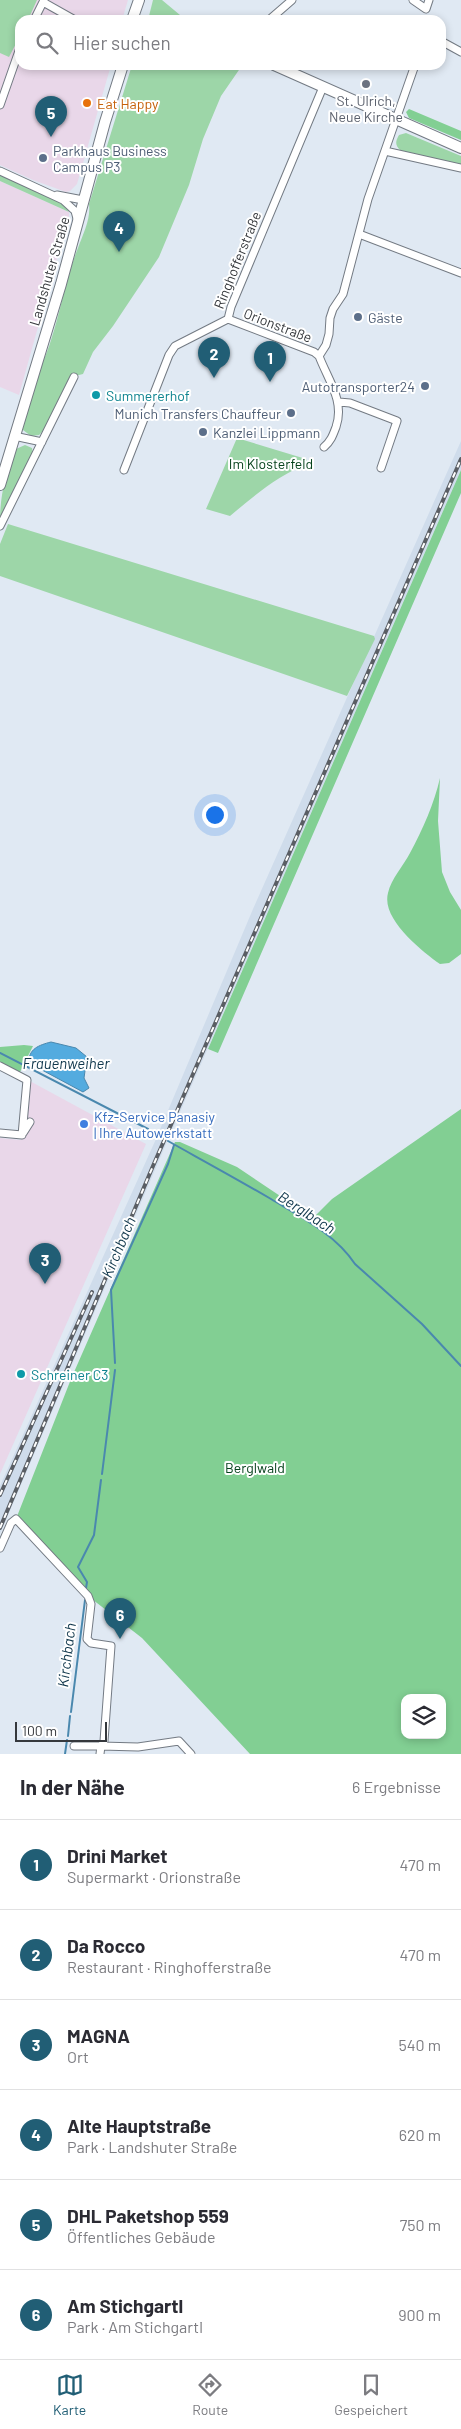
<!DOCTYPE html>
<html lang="de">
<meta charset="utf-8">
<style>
body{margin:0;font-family:Barlow,sans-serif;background:#f7f7f7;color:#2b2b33}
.controls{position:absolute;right:15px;bottom:15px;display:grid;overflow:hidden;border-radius:10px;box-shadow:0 2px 8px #0003}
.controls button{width:45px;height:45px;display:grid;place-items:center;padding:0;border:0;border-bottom:1px solid #e1e1e2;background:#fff;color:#2b2b33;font:25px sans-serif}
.scale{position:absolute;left:15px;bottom:12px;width:92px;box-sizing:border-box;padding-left:5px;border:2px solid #35383c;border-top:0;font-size:14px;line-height:18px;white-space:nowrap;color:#35383c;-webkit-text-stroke:4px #fff;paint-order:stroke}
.you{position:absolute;left:214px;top:814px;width:18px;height:18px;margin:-12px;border:4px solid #fff;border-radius:50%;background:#1a73e8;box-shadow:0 0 0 8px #1a73e833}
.badge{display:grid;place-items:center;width:32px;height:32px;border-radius:50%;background:#215e75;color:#fff;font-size:16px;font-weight:700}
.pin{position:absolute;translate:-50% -41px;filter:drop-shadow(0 1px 2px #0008)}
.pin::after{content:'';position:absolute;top:26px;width:18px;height:15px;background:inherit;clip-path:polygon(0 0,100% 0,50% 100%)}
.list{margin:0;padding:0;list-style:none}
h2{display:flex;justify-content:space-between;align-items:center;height:65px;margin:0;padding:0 20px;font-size:21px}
h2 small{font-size:16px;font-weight:400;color:#7c7c81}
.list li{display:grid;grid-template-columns:32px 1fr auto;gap:15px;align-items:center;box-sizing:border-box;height:90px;padding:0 20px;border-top:1px solid #e1e1e2}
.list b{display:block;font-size:19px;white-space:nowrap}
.list p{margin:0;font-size:16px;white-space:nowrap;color:#7c7c81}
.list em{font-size:16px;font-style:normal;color:#7c7c81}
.icon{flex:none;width:28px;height:28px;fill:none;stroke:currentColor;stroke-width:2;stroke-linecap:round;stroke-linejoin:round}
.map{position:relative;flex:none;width:461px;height:1754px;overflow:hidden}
.search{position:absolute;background:#fff;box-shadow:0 2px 8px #0003;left:15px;right:15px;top:15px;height:55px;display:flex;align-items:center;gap:12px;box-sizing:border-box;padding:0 18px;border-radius:15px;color:#7c7c81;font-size:19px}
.sheet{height:605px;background:#fff}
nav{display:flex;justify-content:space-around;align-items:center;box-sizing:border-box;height:70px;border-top:1px solid #e1e1e2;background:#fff;font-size:14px;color:#7c7c81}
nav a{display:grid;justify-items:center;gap:2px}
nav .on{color:#215e75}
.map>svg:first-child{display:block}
.commercial{fill:#e9d7e9}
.built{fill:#cfdceb}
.green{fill:#9dd6a8}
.forest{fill:#82cf93;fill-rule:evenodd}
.water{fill:#53abdf;stroke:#4a88ae}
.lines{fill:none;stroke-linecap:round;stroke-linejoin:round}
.stream{stroke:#4a88ae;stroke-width:2}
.minor-casing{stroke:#737a83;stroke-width:9}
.secondary-casing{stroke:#737a83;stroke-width:12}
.minor{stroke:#fff;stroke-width:7}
.secondary{stroke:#fff;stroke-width:10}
.rail-casing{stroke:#5a5e64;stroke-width:4}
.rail{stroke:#fff;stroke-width:2;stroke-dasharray:5.5;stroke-linecap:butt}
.worship-dot{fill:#6b7280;stroke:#fff;stroke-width:2}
.food-dot{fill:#e8710a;stroke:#fff;stroke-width:2}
.service-dot{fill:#5c6f8a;stroke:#fff;stroke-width:2}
.culture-dot{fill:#0f9aa8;stroke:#fff;stroke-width:2}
.shop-dot{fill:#3f7fe0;stroke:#fff;stroke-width:2}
.labels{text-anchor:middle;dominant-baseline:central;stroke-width:4;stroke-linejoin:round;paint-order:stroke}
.worship-label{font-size:14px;fill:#5b616d;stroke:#fff}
.food-label{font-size:14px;fill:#c56008;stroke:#fff;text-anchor:start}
.service-label{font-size:14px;fill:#4e5e75;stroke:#fff;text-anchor:start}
.street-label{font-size:14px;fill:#35383c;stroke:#fff}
.culture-label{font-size:14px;fill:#0d838f;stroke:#fff;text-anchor:start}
.park-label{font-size:14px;fill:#06421c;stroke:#fff}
.shop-label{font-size:14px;fill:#366cbe;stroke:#fff;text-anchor:start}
.water-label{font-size:15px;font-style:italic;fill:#0f364b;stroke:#fff}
</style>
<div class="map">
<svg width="461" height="1754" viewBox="0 0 461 1754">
<rect width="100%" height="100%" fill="#e0e9f3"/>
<path class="commercial" d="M0 0H128L122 20H20V65H111L77 184 70 191 66 192 33 180 0 165Z
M0 181 69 212V216L19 395 0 387Z
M28 1080 146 1144 0 1474V1138L21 1140Z"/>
<path class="built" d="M461 441V470L166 1144 0 1534V1486L156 1139 253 909Z"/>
<path class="green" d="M0 0H37L28 20H20V36L9 57 0 53Z
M153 0H162L186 20H148Z
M132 65H169L217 70 241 67 221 96 203 139 189 185 159 257 113 326 93 352 83 374 71 377 44 430 39 435 31 436 23 430C20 400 43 368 51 340 61 310 66 277 78 248 83 234 91 219 89 204Z
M406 133 461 156V165L401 151C395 145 395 142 399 135Z
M0 174 62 202 69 212 0 181Z
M237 438 306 459 309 463C277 476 255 495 230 516L206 509Z
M25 445 32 448 33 454 0 520C0 496 6 471 16 449Z
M8 524 374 636 375 639 347 696 0 576V544Z"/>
<path class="forest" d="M409 109 461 131V140L409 118 406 112Z
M461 470V493L218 1053 208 1049Z
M440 778 438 821 442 872 450 892 461 910V954L449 963 440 964C422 951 381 919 388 893 391 879 404 865 410 853 423 829 434 804 440 778Z
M24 1045 33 1046 20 1072 0 1062V1047Z
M461 1109V1754H250L142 1638 88 1596 16 1519 71 1379 175 1142H180L237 1167 313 1218 332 1199ZM405 1698H442V1735H405Z"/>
<path class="water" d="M51 1042 76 1048 87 1057 84 1078 89 1088 83 1092 29 1063C28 1049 39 1045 51 1042Z"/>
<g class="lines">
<path class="stream" d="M0 1053 148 1129
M168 1141C202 1160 237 1179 271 1199 301 1217 335 1234 355 1264L422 1324 461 1366
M115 1363 111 1290 168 1164 174 1145
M102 1474 115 1370
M86 1588 87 1582 78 1567 94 1535 101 1480
M71 1712 85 1600
M68 1736 70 1716
M65 1754 67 1740"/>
<defs>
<path id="minor" d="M413 0 426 9 429 0
M43 2 75 20
M34 20 44 0
M269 20 292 0
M441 41 461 52
M0 105 20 48
M385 151 461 168
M0 171 63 200 75 211 78 222
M57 195 83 200
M359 234 461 273
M228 319 231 307 323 87
M228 319 314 352 319 356
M319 356 326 345 329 334 330 318 333 309 343 294 368 199 415 65
M319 356C328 380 345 401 336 427 333 435 331 441 324 447
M339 402 350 403 397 421 381 468
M14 436 42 442
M124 470 169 355 175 346 228 319
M0 526 74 377
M0 1066 27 1080 22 1135
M0 1133 22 1135
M23 1133 30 1122
M0 1548 11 1523 16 1519 88 1596 91 1604 87 1639 91 1643 111 1646 104 1741 101 1746 138 1747 179 1741 191 1754
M74 1746H101L100 1754"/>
<path id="secondary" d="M132 20 139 0
M274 65 461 148
M0 485 61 284 105 122 123 65"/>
</defs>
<use href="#minor" class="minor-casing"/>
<use href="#secondary" class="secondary-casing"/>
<use href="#minor" class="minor"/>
<use href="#secondary" class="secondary"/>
<defs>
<path id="rail" d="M0 1495 92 1292
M0 1528 153 1166 461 459"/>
</defs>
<use href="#rail" class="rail-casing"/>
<use href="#rail" class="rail"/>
</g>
<circle class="worship-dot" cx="366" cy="84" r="5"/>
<circle class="food-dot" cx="87" cy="103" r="5"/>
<g class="service-dot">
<circle cx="43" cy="158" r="5"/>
<circle cx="358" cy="317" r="5"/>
<circle cx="425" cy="386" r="5"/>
<circle cx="291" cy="413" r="5"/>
<circle cx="203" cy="432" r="5"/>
</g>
<g class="culture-dot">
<circle cx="96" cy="395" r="5"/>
<circle cx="21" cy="1374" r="5"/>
</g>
<circle class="shop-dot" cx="84" cy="1124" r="5"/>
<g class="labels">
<g class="worship-label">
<text x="366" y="100">St. Ulrich,<tspan x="366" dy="16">Neue Kirche</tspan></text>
</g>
<g class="food-label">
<text x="97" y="103">Eat Happy</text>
</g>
<g class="service-label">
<text x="53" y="150">Parkhaus Business<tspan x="53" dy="16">Campus P3</tspan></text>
<text x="368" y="317">Gäste</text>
<text x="415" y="386" text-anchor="end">Autotransporter24</text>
<text x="281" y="413" text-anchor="end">Munich Transfers Chauffeur</text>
<text x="213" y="432">Kanzlei Lippmann</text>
</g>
<g class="street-label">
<text transform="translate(237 260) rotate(-68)">Ringhofferstraße</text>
<text transform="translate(49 271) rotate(-74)">Landshuter Straße</text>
<text transform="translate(278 325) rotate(21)">Orionstraße</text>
</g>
<g class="culture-label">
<text x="106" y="395">Summererhof</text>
<text x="31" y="1374">Schreiner C3</text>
</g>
<g class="park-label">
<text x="271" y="463">Im Klosterfeld</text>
<text x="255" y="1467">Berglwald</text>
</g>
<g class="shop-label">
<text x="94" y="1116">Kfz-Service Panasiy<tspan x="94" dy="16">| Ihre Autowerkstatt</tspan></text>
</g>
<g class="water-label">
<text x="66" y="1063">Frauenweiher</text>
<text transform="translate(307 1212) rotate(33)">Berglbach</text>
<text transform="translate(118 1247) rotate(-67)">Kirchbach</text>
<text transform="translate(66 1655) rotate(-83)">Kirchbach</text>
</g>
</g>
</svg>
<div class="controls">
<button><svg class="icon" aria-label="layers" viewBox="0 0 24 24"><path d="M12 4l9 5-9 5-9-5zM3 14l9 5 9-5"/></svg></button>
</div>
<div class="scale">100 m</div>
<div class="you"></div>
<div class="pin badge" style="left:270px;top:382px">1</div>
<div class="pin badge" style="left:214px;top:378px">2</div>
<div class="pin badge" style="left:45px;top:1284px">3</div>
<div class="pin badge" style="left:119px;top:252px">4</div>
<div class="pin badge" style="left:51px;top:137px">5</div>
<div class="pin badge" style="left:120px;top:1639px">6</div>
<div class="search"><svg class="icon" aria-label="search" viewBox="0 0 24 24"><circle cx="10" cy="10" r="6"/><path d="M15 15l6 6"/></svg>Hier suchen</div>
</div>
<section class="sheet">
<h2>In der Nähe<small>6 Ergebnisse</small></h2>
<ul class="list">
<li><span class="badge">1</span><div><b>Drini Market</b><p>Supermarkt · Orionstraße</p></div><em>470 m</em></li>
<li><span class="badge">2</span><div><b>Da Rocco</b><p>Restaurant · Ringhofferstraße</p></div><em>470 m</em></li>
<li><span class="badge">3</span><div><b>MAGNA</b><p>Ort</p></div><em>540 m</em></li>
<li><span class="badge">4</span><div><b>Alte Hauptstraße</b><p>Park · Landshuter Straße</p></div><em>620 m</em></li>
<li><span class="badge">5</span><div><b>DHL Paketshop 559</b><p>Öffentliches Gebäude</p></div><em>750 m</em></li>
<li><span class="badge">6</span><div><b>Am Stichgartl</b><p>Park · Am Stichgartl</p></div><em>900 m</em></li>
</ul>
</section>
<nav>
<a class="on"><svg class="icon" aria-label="map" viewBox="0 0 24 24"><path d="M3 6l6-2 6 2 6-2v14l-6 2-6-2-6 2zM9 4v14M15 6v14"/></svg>Karte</a>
<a><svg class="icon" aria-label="directions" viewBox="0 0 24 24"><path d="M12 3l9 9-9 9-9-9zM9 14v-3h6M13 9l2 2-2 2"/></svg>Route</a>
<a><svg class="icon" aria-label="saved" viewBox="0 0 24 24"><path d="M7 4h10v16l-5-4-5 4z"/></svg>Gespeichert</a>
</nav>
